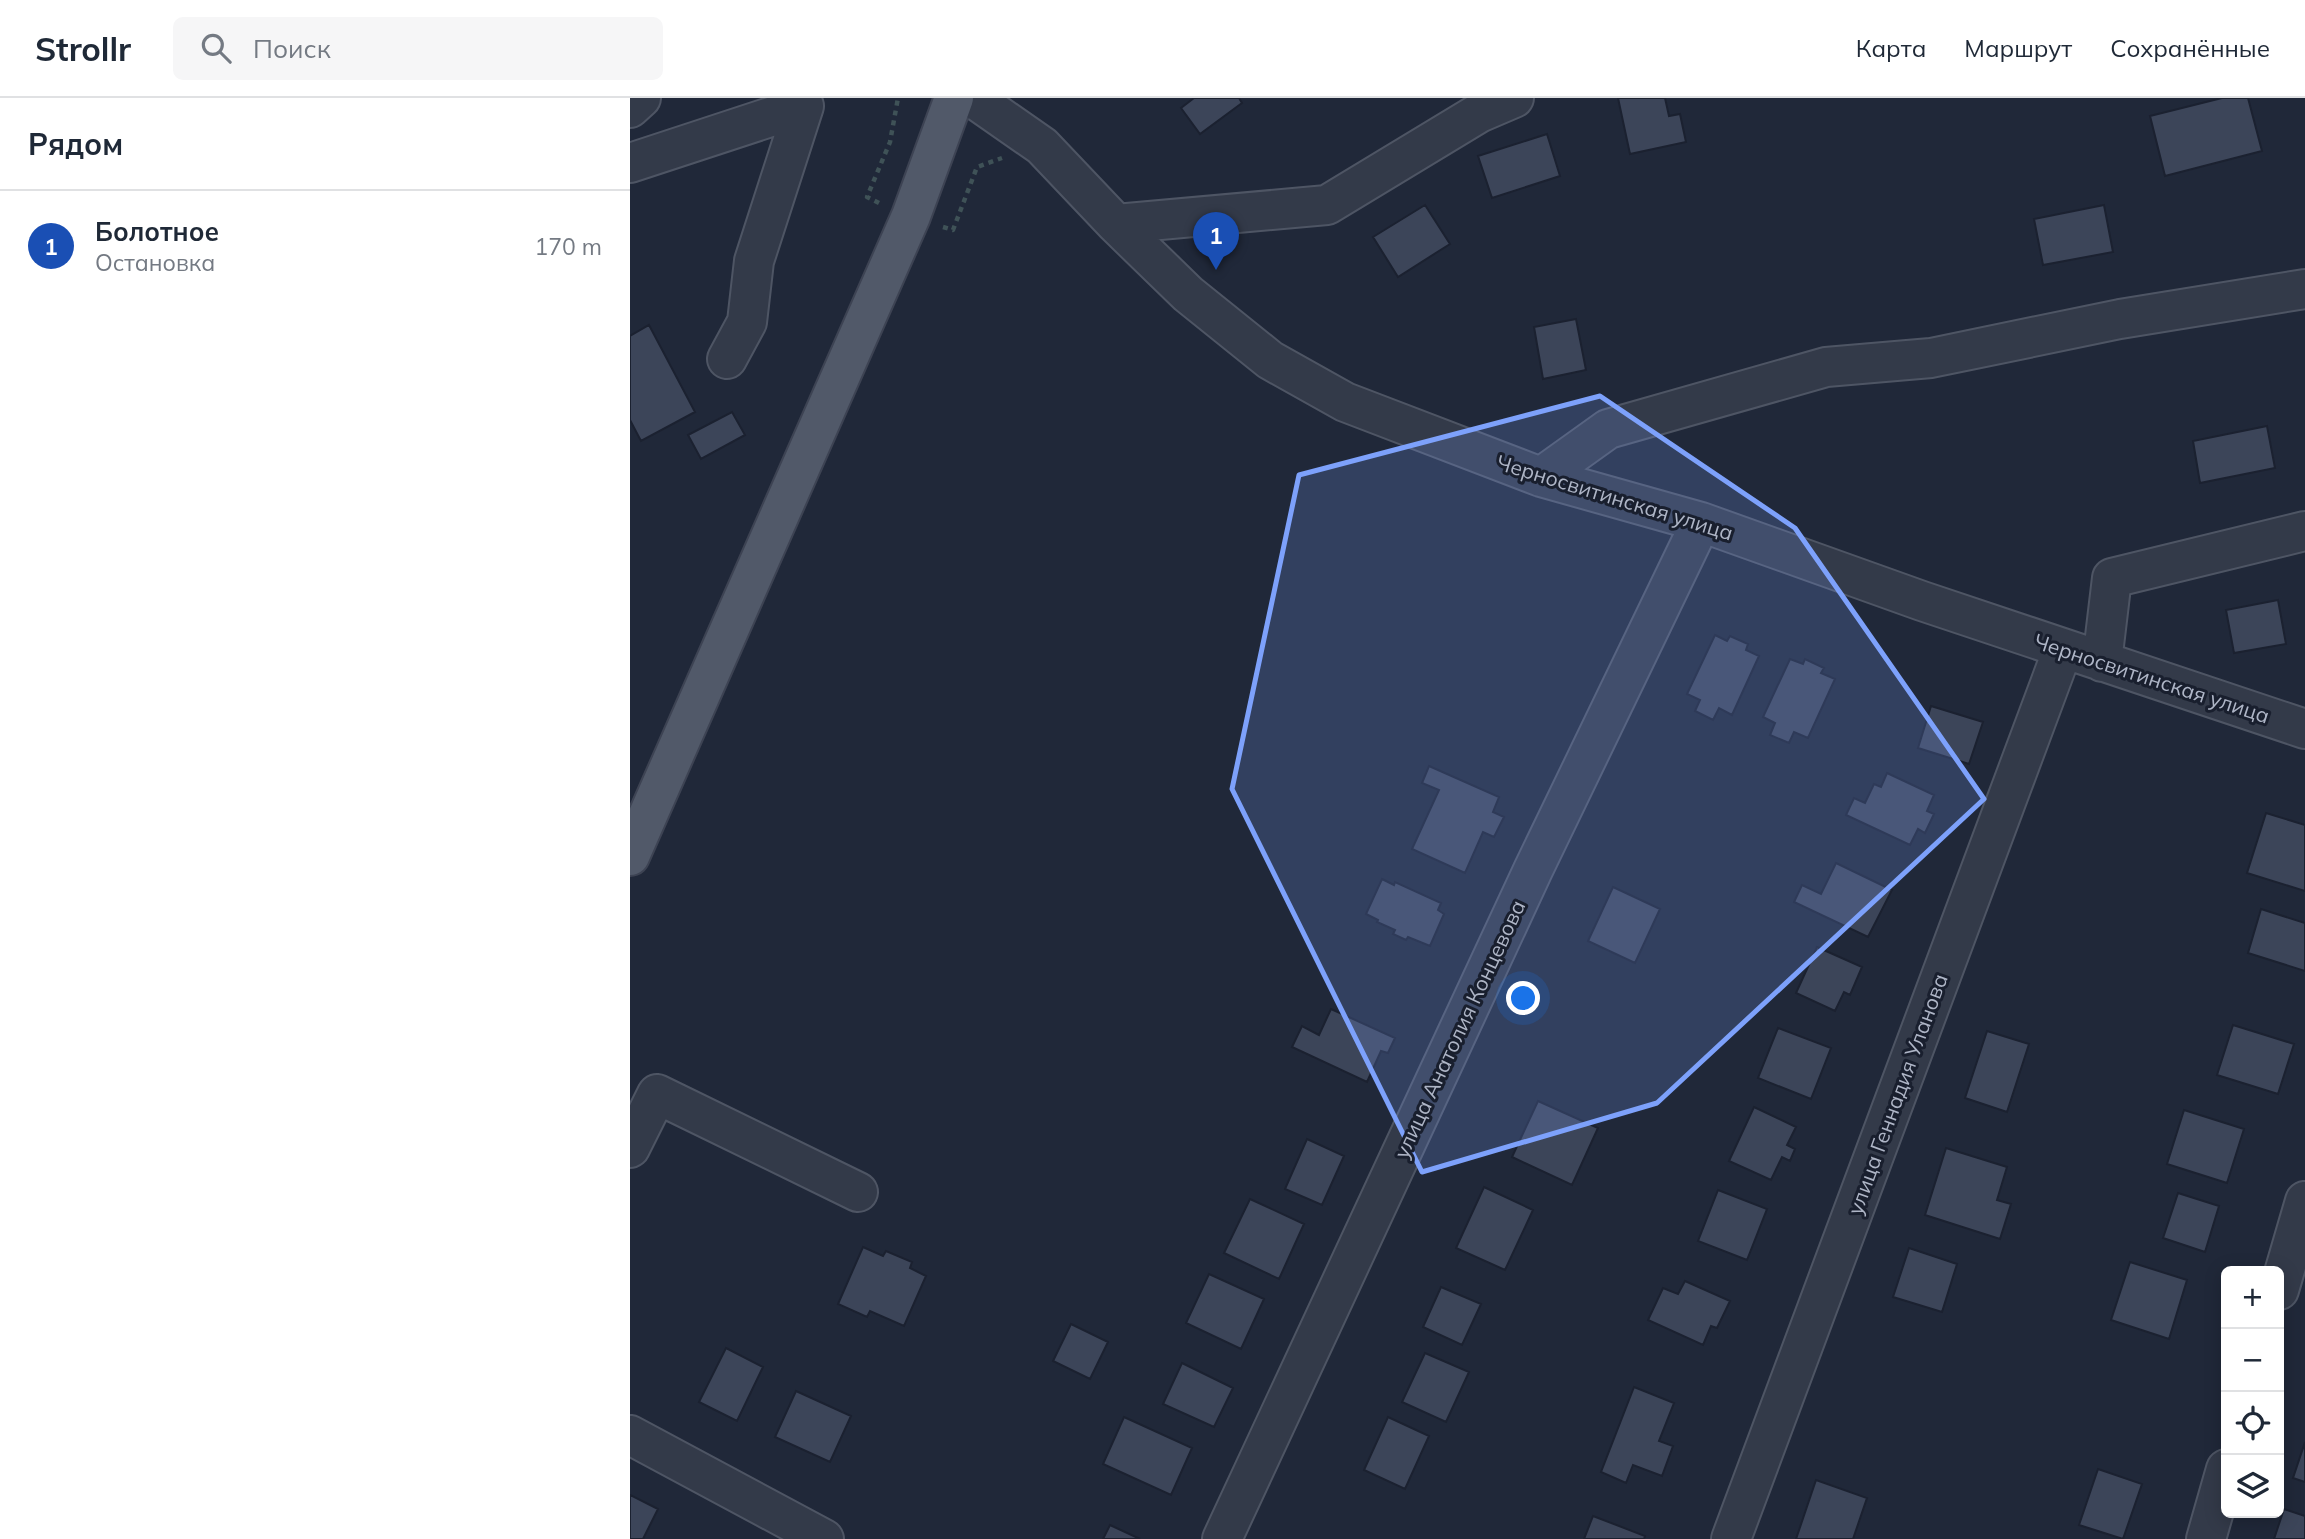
<!DOCTYPE html>
<html lang="ru">
<meta charset="utf-8">
<style>
body{margin:0;font-family:Mulish,sans-serif;background:#f6f6f7;color:#1f2937}
.controls{position:absolute;right:21px;bottom:21px;display:grid;overflow:hidden;border-radius:10px;box-shadow:0 4px 18px #0003}
.controls button{width:63px;height:63px;display:grid;place-items:center;padding:0;border:0;border-bottom:2px solid #e0e1e3;background:#fff;color:#1f2937;font:35px sans-serif}
.you{position:absolute;left:894px;top:901px;width:24px;height:24px;margin:-18px;border:5px solid #fff;border-radius:50%;background:#1a73e8;box-shadow:0 0 0 10px #1a73e833}
.badge{display:grid;place-items:center;width:46px;height:46px;border-radius:50%;background:#ea580c;color:#fff;font-size:23px;font-weight:700}
.pin{position:absolute;translate:-50% -58px;filter:drop-shadow(0 2px 4px #0008)}
.pin::after{content:'';position:absolute;top:37px;width:24px;height:21px;background:inherit;clip-path:polygon(0 0,100% 0,50% 100%)}
.list{margin:0;padding:0;list-style:none}
h2{display:flex;justify-content:space-between;align-items:center;height:91px;margin:0;padding:0 28px;font-size:30px}
h2 small{font-size:23px;font-weight:400;color:#747a83}
.list li{display:grid;grid-template-columns:46px 1fr auto;gap:21px;align-items:center;box-sizing:border-box;height:112px;padding:0 28px;border-top:2px solid #e0e1e3}
.list b{display:block;font-size:26px;white-space:nowrap}
.list p{margin:0;font-size:23px;white-space:nowrap;color:#747a83}
.list em{font-size:23px;font-style:normal;color:#747a83}
.icon{flex:none;width:38px;height:38px;fill:none;stroke:currentColor;stroke-width:2;stroke-linecap:round;stroke-linejoin:round}
.map{position:relative;flex:none;width:1675px;height:1441px;overflow:hidden}
header{display:flex;align-items:center;gap:42px;box-sizing:border-box;height:98px;padding:0 35px;background:#fff;border-bottom:2px solid #e0e1e3}
header strong{font-size:33px}
nav{display:flex;gap:38px;margin-inline-start:auto;font-size:24px}
.search{width:490px;height:63px;background:#f6f6f7;display:flex;align-items:center;gap:18px;box-sizing:border-box;padding:0 24px;border-radius:10px;color:#747a83;font-size:26px}
main{display:flex}
aside{flex:1;background:#fff}
.map>svg:first-child{display:block}
.building{fill:#3c4559;stroke:#1b2130;stroke-width:2}
.lines{fill:none;stroke-linecap:round;stroke-linejoin:round}
.minor-casing{stroke:#4e5564;stroke-width:42}
.major-casing{stroke:#3d4353;stroke-width:42}
.path{stroke:#3f5257;stroke-width:4.5;stroke-dasharray:5 5;stroke-linecap:butt}
.minor{stroke:#333a49;stroke-width:38}
.major{stroke:#515969;stroke-width:38}
.marked{fill:#7da1fb;fill-opacity:0.2;stroke:#7da1fb;stroke-width:5;stroke-linejoin:round}
.labels{text-anchor:middle;dominant-baseline:central;stroke-width:6;stroke-linejoin:round;paint-order:stroke}
.street-label{font-size:21px;fill:#aeb5c6;stroke:#191f2e}
</style>
<header>
<strong>Strollr</strong>
<div class="search"><svg class="icon" aria-label="search" viewBox="0 0 24 24"><circle cx="10" cy="10" r="6"/><path d="M15 15l6 6"/></svg>Поиск</div>
<nav><a>Карта</a><a>Маршрут</a><a>Сохранённые</a></nav>
</header>
<main>
<aside>
<h2>Рядом<small></small></h2>
<ul class="list">
<li><span class="badge" style="background:#1a4fb4">1</span><div><b>Болотное</b><p>Остановка</p></div><em>170 m</em></li>
</ul>
</aside>
<div class="map">
<svg width="1675" height="1441" viewBox="0 0 1675 1441">
<rect width="100%" height="100%" fill="#202839"/>
<path class="building" d="M564 0H609L612 5 570 36 551 10Z
M988 0H1035L1039 18 1050 16 1056 44 1000 56Z
M1592 0H1618L1632 53 1535 78 1520 18Z
M917 36 930 78 862 100 848 58Z
M795 107 820 146 768 179 743 139Z
M1474 107 1483 154 1413 167 1404 121Z
M946 221 956 272 913 281 904 229Z
M19 227 65 314 11 343 0 322V238Z
M102 314 115 337 71 361 58 337Z
M1637 328 1645 370 1570 385 1563 343Z
M1648 502 1656 546 1604 555 1596 512Z
M1085 537 1097 543 1100 538 1118 546 1116 552 1129 558 1102 617 1089 610 1083 622 1065 613 1070 602 1057 596Z
M1160 561 1173 566 1175 561 1194 570 1191 575 1205 581 1178 640 1164 634 1159 645 1140 637 1145 625 1133 619Z
M1301 608 1353 624 1339 666 1288 650Z
M799 668 869 699 863 714 874 719 864 739 853 734 835 775 782 751 809 692 792 685Z
M1257 675 1304 697 1297 713 1304 716 1295 735 1288 731 1280 747 1216 717 1224 700 1235 705 1244 686 1251 689Z
M1636 715 1675 727V793L1617 775Z
M1206 765 1262 792 1238 839 1164 804 1172 787 1191 796Z
M752 781 764 787 765 784 811 805 808 812 814 816 800 848 778 839 776 842 763 836 765 832 747 824 748 822 736 816Z
M983 789 1030 811 1005 865 958 843Z
M1631 811 1675 825V873L1618 855Z
M1187 849 1232 869 1220 897 1214 894 1205 913 1166 895Z
M701 911 765 940 758 955 751 953 737 984 662 949 672 928 689 937Z
M1603 927 1664 946 1648 996 1587 977Z
M1148 930 1201 950 1181 1001 1128 980Z
M1357 933 1399 946 1377 1014 1335 1000Z
M908 1003 968 1030 942 1087 882 1059Z
M1124 1009 1166 1029 1157 1047 1165 1051 1160 1063 1152 1059 1141 1082 1099 1063Z
M1554 1012 1614 1031 1597 1085 1537 1066Z
M677 1041 714 1058 692 1107 655 1091Z
M1316 1050 1377 1069 1367 1102 1381 1106 1370 1141 1295 1117Z
M854 1089 903 1112 875 1172 826 1150Z
M1088 1092 1137 1111 1117 1162 1068 1143Z
M1548 1095 1589 1108 1575 1154 1533 1140Z
M620 1101 674 1126 649 1181 594 1155Z
M233 1149 253 1158 256 1153 282 1164 280 1170 296 1178 274 1228 240 1213 237 1219 208 1206Z
M1279 1150 1327 1166 1312 1214 1263 1199Z
M1500 1164 1557 1182 1539 1241 1481 1222Z
M579 1176 634 1201 611 1251 556 1225Z
M1055 1183 1100 1203 1087 1230 1081 1228 1073 1247 1018 1222 1033 1190 1048 1196Z
M811 1189 851 1206 832 1247 793 1229Z
M441 1226 478 1244 460 1281 423 1263Z
M96 1250 133 1269 107 1323 69 1304Z
M795 1255 839 1274 816 1324 772 1304Z
M552 1265 603 1290 584 1329 533 1306Z
M1004 1289 1044 1305 1029 1343 1043 1348 1032 1378 1003 1367 996 1385 971 1374Z
M166 1293 221 1318 200 1364 145 1339Z
M494 1319 562 1350 541 1397 473 1366Z
M758 1319 799 1338 775 1391 734 1372Z
M1675 1344V1384L1663 1380Z
M1468 1371 1512 1386 1493 1441 1449 1427Z
M1186 1382 1237 1400 1223 1441H1166Z
M0 1397 28 1411 13 1441H0Z
M1654 1411 1675 1418V1441H1644Z
M963 1418 1015 1438 1014 1441H954Z
M480 1427 510 1441H473Z"/>
<g class="lines">
<defs>
<path id="minor" d="M343 0 412 48 486 126 558 196 640 262 715 304 911 379 1071 424 1292 503 1675 631
M0 10 11 0
M0 65 174 8 124 163 117 224 97 261
M486 126 697 107 849 15 884 0
M911 379 978 331 1196 269 1301 260 1490 221 1675 191
M1472 564 1482 480 1675 433
M0 1050 27 996 228 1094
M1649 1192 1675 1103
M0 1337 194 1441
M592 1441 903 772 1071 424
M1101 1441 1433 551
M1576 1441 1596 1371"/>
<path id="major" d="M0 758 281 118 324 0"/>
</defs>
<use href="#minor" class="minor-casing"/>
<use href="#major" class="major-casing"/>
<path class="path" d="M249 105 237 99 260 44 268 0
M313 129 323 132 347 69 372 60"/>
<use href="#minor" class="minor"/>
<use href="#major" class="major"/>
</g>
<path class="marked" d="M970 298 1165 430 1354 701 1027 1005 792 1074 602 691 669 377Z"/>
<g class="labels">
<g class="street-label">
<text transform="translate(985 399) rotate(17)">Черносвитинская улица</text>
<text transform="translate(1522 580) rotate(18)">Черносвитинская улица</text>
<text transform="translate(829 931) rotate(-65)">улица Анатолия Концевова</text>
<text transform="translate(1267 996) rotate(-70)">улица Геннадия Уланова</text>
</g>
</g>
</svg>
<div class="controls">
<button>+</button>
<button>−</button>
<button><svg class="icon" aria-label="locate" viewBox="0 0 24 24"><circle cx="12" cy="12" r="6"/><path d="M12 2v4M12 18v4M2 12h4M18 12h4"/></svg></button>
<button><svg class="icon" aria-label="layers" viewBox="0 0 24 24"><path d="M12 4l9 5-9 5-9-5zM3 14l9 5 9-5"/></svg></button>
</div>
<div class="you"></div>
<div class="pin badge" style="left:586px;top:172px;background:#1a4fb4">1</div>
</div>
</main>
